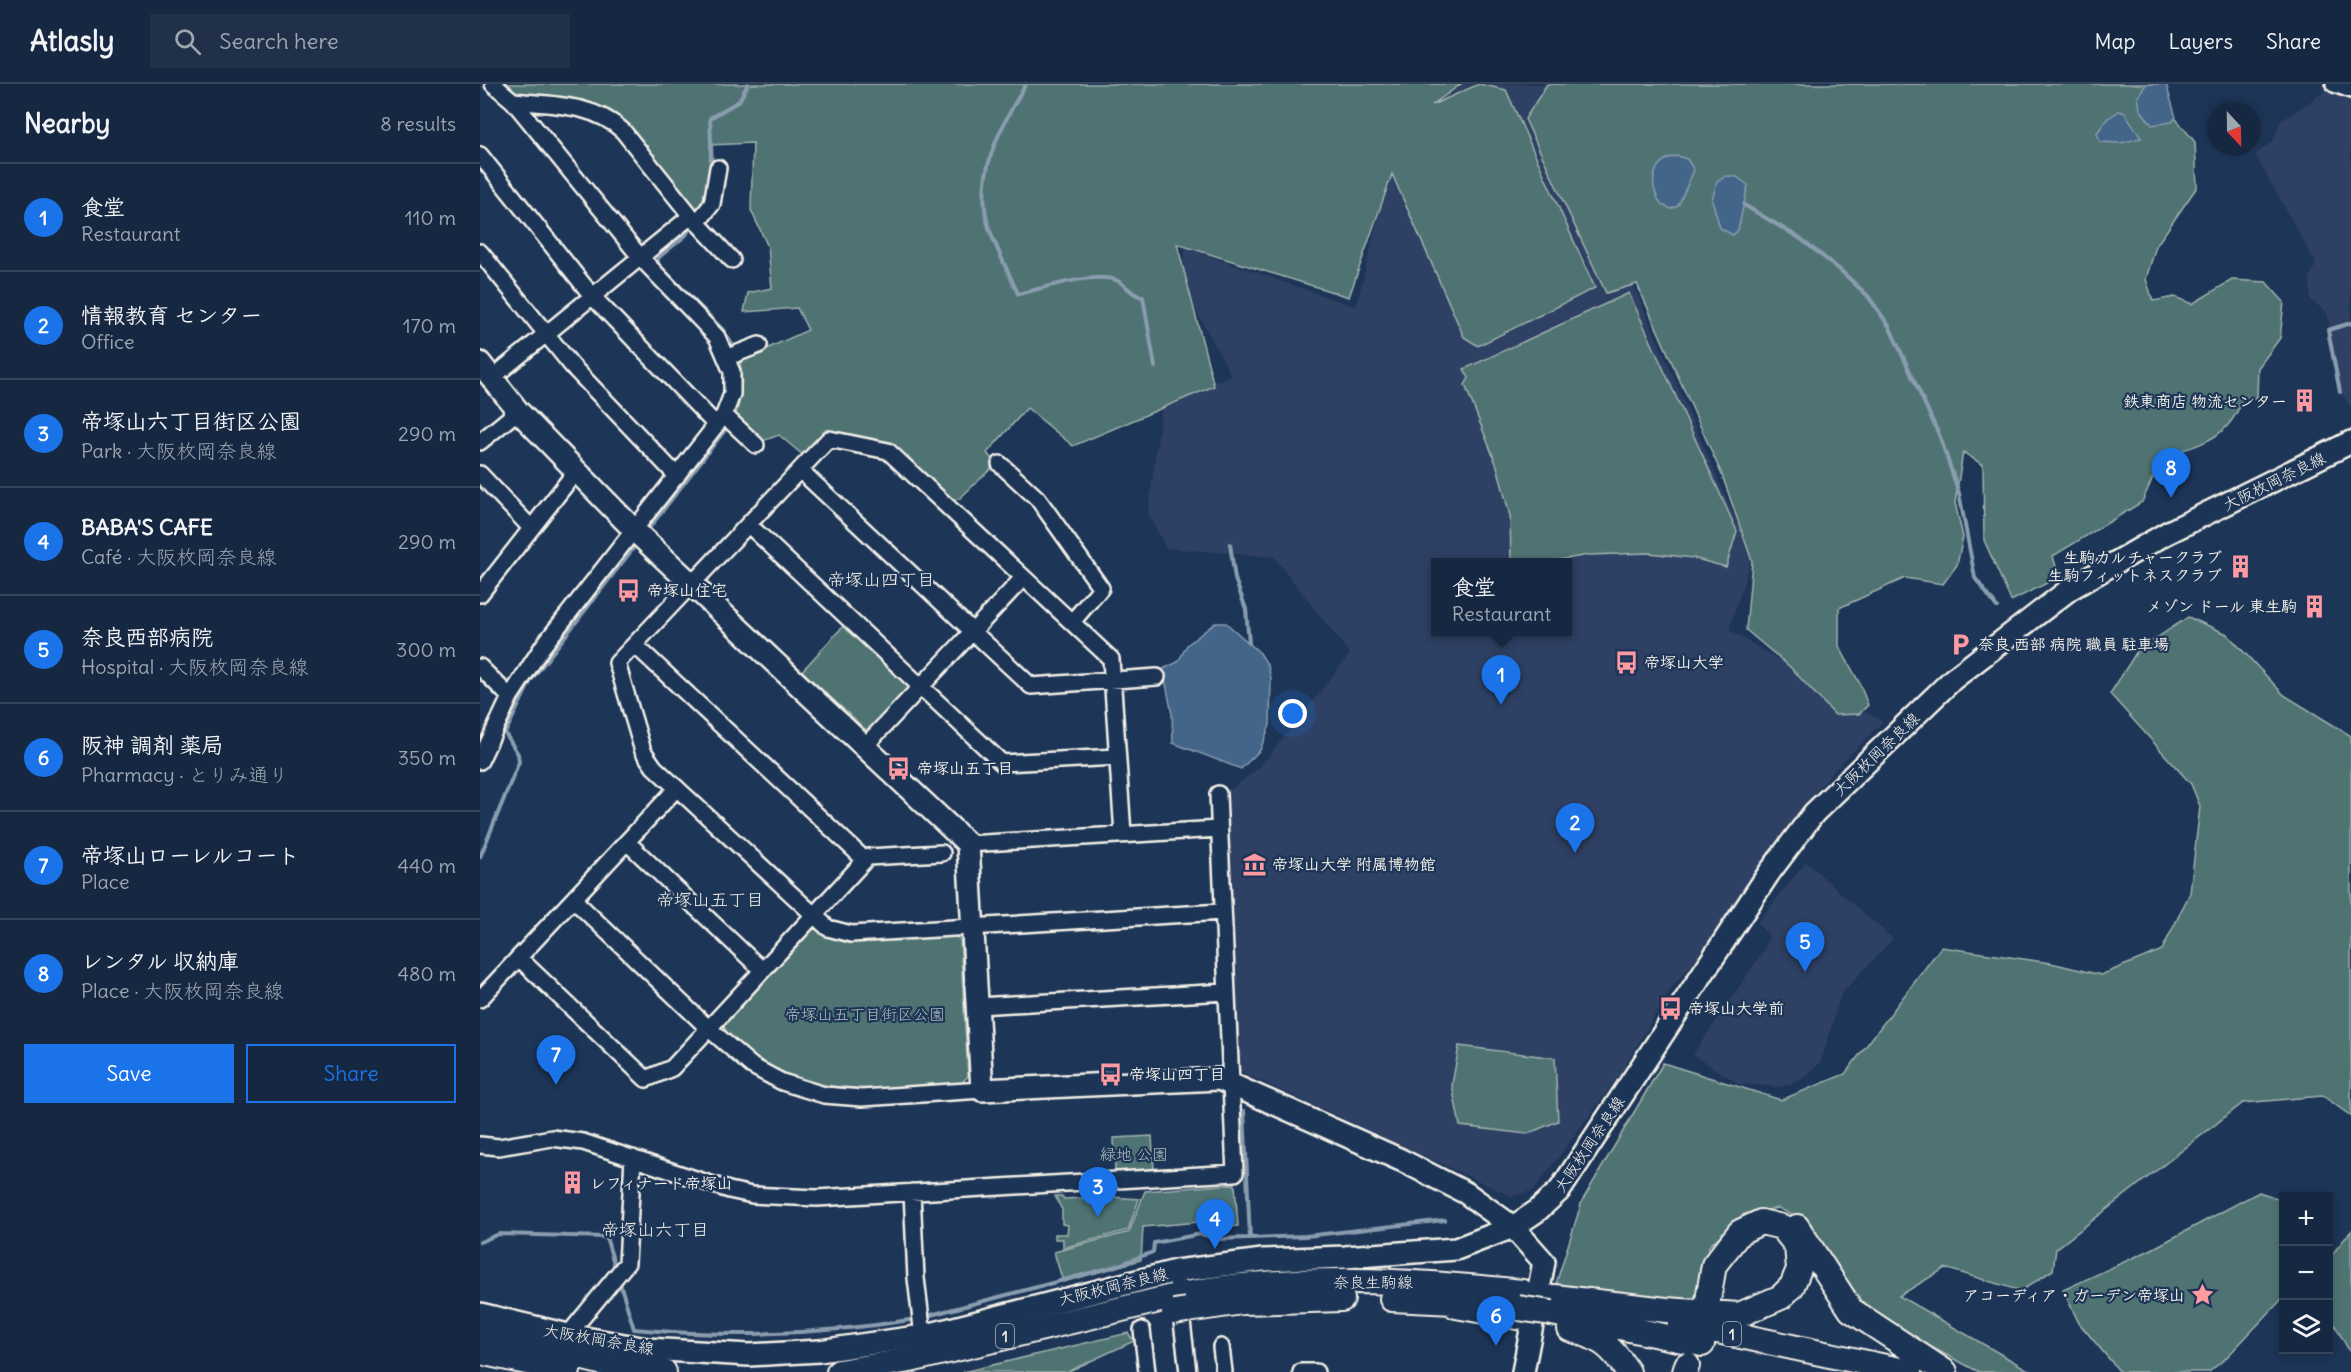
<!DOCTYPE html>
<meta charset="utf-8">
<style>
body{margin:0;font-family:Delius,"Klee One",sans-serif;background:#1f3048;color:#f1f3f6}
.controls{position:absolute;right:18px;bottom:18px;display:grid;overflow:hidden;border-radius:0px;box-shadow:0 3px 9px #0003}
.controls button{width:54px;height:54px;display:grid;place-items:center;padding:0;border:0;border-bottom:2px solid #35445a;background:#162841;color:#f1f3f6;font:30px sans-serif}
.compass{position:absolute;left:1727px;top:18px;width:54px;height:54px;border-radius:50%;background:#162841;box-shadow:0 3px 9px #0003;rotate:158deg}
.you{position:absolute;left:813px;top:630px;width:21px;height:21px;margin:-15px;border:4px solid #fff;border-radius:50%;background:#1a73e8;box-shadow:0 0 0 9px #1a73e833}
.badge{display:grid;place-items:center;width:39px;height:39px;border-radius:50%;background:#1a73e8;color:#fff;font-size:20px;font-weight:700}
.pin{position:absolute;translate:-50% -50px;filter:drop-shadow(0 2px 3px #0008)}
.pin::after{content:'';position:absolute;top:32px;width:21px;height:18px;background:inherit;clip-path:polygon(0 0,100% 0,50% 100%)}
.popup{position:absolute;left:951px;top:474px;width:141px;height:78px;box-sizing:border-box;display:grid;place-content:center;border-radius:0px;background:#162841;filter:drop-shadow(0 2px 4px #0005);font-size:20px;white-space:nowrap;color:#9ea6b1}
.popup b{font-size:22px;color:#f1f3f6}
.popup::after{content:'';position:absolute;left:50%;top:100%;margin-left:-12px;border:12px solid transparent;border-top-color:#162841}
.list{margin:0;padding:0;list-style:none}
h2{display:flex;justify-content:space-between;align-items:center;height:78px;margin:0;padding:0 24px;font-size:26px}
h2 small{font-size:20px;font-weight:400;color:#9ea6b1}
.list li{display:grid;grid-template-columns:39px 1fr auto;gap:18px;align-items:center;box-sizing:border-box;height:108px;padding:0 24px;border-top:2px solid #35445a}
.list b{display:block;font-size:22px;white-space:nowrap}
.list p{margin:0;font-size:20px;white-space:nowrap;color:#9ea6b1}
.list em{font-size:20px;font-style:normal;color:#9ea6b1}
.actions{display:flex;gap:12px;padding:18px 24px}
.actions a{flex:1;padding:14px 0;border:2px solid #1a73e8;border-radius:0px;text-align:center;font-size:21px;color:#1a73e8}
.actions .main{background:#1a73e8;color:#fff}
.icon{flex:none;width:33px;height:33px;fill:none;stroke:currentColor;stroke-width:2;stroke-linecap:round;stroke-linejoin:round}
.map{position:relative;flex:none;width:1871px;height:1288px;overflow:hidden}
header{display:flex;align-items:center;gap:36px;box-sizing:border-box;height:84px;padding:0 30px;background:#162841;border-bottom:2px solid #35445a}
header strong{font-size:28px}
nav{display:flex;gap:33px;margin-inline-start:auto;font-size:21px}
.search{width:420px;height:54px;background:#1f3048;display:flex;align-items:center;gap:15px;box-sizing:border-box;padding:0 21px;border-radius:0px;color:#9ea6b1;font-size:22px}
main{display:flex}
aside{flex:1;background:#162841}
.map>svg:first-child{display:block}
.built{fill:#2e4164;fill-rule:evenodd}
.green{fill:#4f7373;stroke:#a2b2ae;stroke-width:1.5}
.water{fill:#436589;stroke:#8a9daf;stroke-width:1.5}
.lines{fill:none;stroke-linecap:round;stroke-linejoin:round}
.stream{stroke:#8a9daf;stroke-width:4}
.street-casing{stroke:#f4f1e8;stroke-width:20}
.secondary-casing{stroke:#f4f1e8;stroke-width:26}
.primary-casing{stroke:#f4f1e8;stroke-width:28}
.street{stroke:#1d3557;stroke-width:15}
.secondary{stroke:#1d3557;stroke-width:21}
.primary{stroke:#1d3557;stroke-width:24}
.primary-bridge-casing{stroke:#f4f1e8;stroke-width:28;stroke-linecap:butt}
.primary-bridge{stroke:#1d3557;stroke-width:24}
.labels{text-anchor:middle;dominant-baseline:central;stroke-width:4.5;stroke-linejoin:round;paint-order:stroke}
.shield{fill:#1d3557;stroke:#b4b9bc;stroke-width:1.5}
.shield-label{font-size:15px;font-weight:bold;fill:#f4f1e8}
.poi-label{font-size:16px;font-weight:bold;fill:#f4f1e8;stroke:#1d3557;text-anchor:start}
.street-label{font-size:16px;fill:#f4f1e8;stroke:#1d3557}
.park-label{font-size:16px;fill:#b2bfb9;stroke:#1d3557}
.neighbourhood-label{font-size:18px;fill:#f4f1e8;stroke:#1d3557}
</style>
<header>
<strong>Atlasly</strong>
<div class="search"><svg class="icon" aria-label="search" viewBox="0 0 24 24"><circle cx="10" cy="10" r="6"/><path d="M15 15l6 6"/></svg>Search here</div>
<nav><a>Map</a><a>Layers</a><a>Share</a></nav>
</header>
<main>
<aside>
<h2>Nearby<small>8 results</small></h2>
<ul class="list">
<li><span class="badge">1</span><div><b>食堂</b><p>Restaurant</p></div><em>110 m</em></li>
<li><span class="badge">2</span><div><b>情報教育 センター</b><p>Office</p></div><em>170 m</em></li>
<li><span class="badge">3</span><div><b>帝塚山六丁目街区公園</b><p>Park · 大阪枚岡奈良線</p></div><em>290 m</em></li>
<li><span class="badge">4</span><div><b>BABA'S CAFE</b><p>Café · 大阪枚岡奈良線</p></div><em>290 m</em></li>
<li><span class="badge">5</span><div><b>奈良西部病院</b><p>Hospital · 大阪枚岡奈良線</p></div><em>300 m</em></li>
<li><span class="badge">6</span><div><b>阪神 調剤 薬局</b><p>Pharmacy · とりみ通り</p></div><em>350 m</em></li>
<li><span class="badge">7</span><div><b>帝塚山ローレルコート</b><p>Place</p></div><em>440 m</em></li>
<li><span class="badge">8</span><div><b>レンタル 収納庫</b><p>Place · 大阪枚岡奈良線</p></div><em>480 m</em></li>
</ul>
<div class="actions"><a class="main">Save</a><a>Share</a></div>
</aside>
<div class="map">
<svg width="1871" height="1288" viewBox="0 0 1871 1288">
<rect width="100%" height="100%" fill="#1d3557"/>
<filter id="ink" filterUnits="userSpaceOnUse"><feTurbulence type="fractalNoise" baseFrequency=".0167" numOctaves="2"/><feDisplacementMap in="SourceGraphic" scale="12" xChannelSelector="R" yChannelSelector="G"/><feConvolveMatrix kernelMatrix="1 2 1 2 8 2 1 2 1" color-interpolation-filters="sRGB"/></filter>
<g filter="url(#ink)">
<path class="built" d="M956 0H1076L1155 205 1272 472 1249 546 1403 638 1355 685 1309 741 1214 878 1192 903 1139 992 1053 1107 1031 1112 759 987 745 710 780 683 870 570 794 473 686 464 668 429 682 321 751 291 698 193 706 164 876 223 927 18ZM955 478H1087V548H955Z
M1845 7 1871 10V323L1862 310 1847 228 1830 216V193L1836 179 1775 71 1793 57 1800 38Z
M1326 778 1413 855 1361 910 1341 978 1324 994 1301 1003 1259 1000 1213 971 1284 866 1289 852 1277 839Z"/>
<path class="green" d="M24 0H981L952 21 999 0 1026 6 1115 204 998 262 984 253 912 90 869 213 697 160 734 302 593 362 547 324 507 369 516 380 479 415H469L411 361 347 347 324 372 299 351 280 358 254 336C262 315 263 299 260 277L328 246 317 224 264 228 268 209 292 204 288 163 271 126 273 59 230 61 229 102 219 124 214 125C201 110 146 35 134 30 100 14 54 22 24 0Z
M1067 0H1679L1664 10 1697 36 1715 58 1717 103 1676 162 1666 195 1673 217 1695 213 1712 220 1752 196 1786 198 1804 218 1800 254 1778 284 1777 313C1751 325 1763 324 1748 341 1733 359 1705 366 1683 371L1662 418 1573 472 1579 493 1531 517 1504 456 1503 381 1483 368 1475 419 1483 453 1477 481 1463 500 1425 494 1359 524V562L1379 598 1388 621 1379 630 1355 631 1310 583 1266 546 1272 477 1242 391 1157 200 1126 209 1045 35Z
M1149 209 1257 447 1246 483 1213 474 1169 469 1109 471 1066 478H1031L1030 432 1017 382 985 301 989 294 984 285Z
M1708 533 1747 550 1804 611 1871 652V1032L1843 1012 1763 1019 1576 1165 1573 1186 1541 1207 1465 1184 1419 1212 1552 1288H1499L1377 1224 1323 1136 1298 1124 1264 1130 1229 1162 1215 1222 1075 1203 1102 1117 1183 979 1301 1016 1365 990 1461 863 1571 879 1621 891 1682 866 1710 809 1720 722 1711 700 1630 610 1657 567Z
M365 540 428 599 429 608 395 645H385L322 587Z
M339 844 472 849 480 856 488 992 482 999C405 1004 335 1018 268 968 257 960 245 951 242 937L329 845Z
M979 962 1075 974 1078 1037 1047 1050 980 1042 972 1001Z
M672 1052 674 1086 635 1088 634 1054Z
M755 1100 758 1142 735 1143 719 1138 663 1143 661 1176 583 1198 574 1168 649 1148 665 1107Z
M1779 1108 1803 1116V1214L1747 1273 1729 1288H1640L1599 1239 1583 1206 1670 1166Z
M603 1111 659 1115 648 1146 583 1164V1155H575V1150H587L588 1141 582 1140V1126L575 1112H582L584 1115 603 1114Z
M1871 1147V1270L1849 1231V1174Z
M648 1249 654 1257 587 1288H483Z"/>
<path class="water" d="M1666 0H1686L1696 33 1692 38 1672 41 1660 25 1658 13Z
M1639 27 1645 29 1661 54 1641 59 1620 58 1617 49 1627 35Z
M1197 72 1207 75 1214 86 1198 122 1191 125 1182 121C1168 102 1171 76 1197 72Z
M1246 92 1257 93 1268 101 1258 146 1253 151 1240 144 1232 116 1237 98Z
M735 539H746L780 569 788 582 791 594 790 641 780 666 761 685 693 659 692 630 683 585 698 578 707 561Z"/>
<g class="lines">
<path class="stream" d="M546 0C519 45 492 94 510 147 518 168 529 189 538 210 565 204 610 188 636 196 646 200 652 212 663 213L675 283
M232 84 230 34 259 17 268 0
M1264 121 1321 155 1360 186 1388 212 1409 242 1460 353 1479 409 1495 494 1517 523
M221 124 227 109
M213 138 206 151 178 174V180L243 246 255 265
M1860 308 1848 246 1871 239
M253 333 260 302 257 273
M166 448 248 342
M750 460 755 495 766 525 769 559
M0 773 39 678 38 670 25 649 51 596 158 458
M764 1027 770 1154
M0 1158 19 1150 126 1153 136 1186
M139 1196 154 1245C249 1254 341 1251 436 1235
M443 1233 633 1183 673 1168 674 1159 721 1150 737 1155 826 1152 965 1136"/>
<defs>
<path id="street" d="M1854 0 1871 6
M33 17C72 21 113 19 143 47L211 132 252 176
M0 71 113 213 236 341
M217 139 232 120 238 84
M0 168 93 283 197 392
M248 273 279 261
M12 294 211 132
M244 331 276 361
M0 358 38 327
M520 380 558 415 621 504 592 538
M320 386 551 602 677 593
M0 390 51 444
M269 441 522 679 637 673
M0 510 97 386
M155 561 385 776 388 773 462 769
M0 583 30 613
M385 662 543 494
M0 677 30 613 63 562 244 331 252 310V288L237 253 161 174 33 17 13 0
M643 750 631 575 408 367 349 355 137 579 163 667 174 683 348 844 371 850 742 828
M148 759 282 886
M488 760 739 745
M94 816 228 944 272 982 302 998 344 1011 382 1014 502 1006
M39 874 166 995 192 984 385 776
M0 915 197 704
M498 922 746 908
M0 1061 19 1063 72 1054 103 1058 249 1106 272 1111 337 1114 755 1089 738 710
M432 1108 436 1194 443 1252
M696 1187 708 1288
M662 1246 667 1288
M88 1251 147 1179 153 1074
M741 1263 744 1288
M821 1288H836"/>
<path id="secondary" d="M0 279 38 327 155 447 488 760 502 1006 739 995 921 1076 986 1109 1033 1143 1064 1178 1043 1288
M0 1230 88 1251 167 1265 269 1271 339 1267 443 1252 696 1187 783 1176 865 1173 976 1165 1033 1143 1057 1127 1080 1106 1289 789 1334 729 1473 595 1590 505 1687 449 1871 358"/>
<path id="primary" d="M1317 1143 1371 1226 1465 1288
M705 1210C815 1190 931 1196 1042 1208
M1074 1213 1186 1226 1259 1231 1301 1213 1312 1202 1319 1185 1317 1162 1302 1143 1281 1138 1260 1148 1234 1181 1227 1222
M912 1215 994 1219
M976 1222 1037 1233
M707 1226 762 1218 862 1215
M1072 1229 1222 1260
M1200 1239 1429 1288
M1090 1245C1120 1254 1131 1261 1148 1288
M0 1248 132 1281 184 1288
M0 1268 88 1287
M359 1288 430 1276 692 1213
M1205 1288 1207 1281"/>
</defs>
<use href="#street" class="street-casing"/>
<use href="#secondary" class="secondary-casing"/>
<use href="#primary" class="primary-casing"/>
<use href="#street" class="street"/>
<use href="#secondary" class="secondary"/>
<use href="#primary" class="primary"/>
<defs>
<path id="primary-bridge" d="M1038 1224 1072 1229
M694 1228 707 1226"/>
</defs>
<use href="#primary-bridge" class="primary-bridge-casing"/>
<use href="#primary-bridge" class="primary-bridge"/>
</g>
</g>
<defs>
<symbol id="building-bare" viewBox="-9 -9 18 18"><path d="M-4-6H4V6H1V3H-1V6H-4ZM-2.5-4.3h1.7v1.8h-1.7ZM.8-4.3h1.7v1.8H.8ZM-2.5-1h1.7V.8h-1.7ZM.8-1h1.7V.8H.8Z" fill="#ff9aa2" stroke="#1d3557" stroke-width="2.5" paint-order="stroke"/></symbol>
<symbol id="bus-bare" viewBox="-9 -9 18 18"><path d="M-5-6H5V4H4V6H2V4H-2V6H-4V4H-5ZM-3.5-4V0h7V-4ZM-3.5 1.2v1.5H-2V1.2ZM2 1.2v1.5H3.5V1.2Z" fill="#ff9aa2" stroke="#1d3557" stroke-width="2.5" paint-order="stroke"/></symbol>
<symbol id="parking-bare" viewBox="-9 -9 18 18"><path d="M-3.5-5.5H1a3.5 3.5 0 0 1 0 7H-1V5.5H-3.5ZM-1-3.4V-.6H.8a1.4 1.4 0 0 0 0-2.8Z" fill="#ff9aa2" stroke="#1d3557" stroke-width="2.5" paint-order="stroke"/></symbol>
<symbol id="museum-bare" viewBox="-9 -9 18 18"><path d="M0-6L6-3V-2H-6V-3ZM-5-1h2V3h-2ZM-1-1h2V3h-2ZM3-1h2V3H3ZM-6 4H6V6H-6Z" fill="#ff9aa2" stroke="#1d3557" stroke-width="2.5" paint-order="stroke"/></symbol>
<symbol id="sight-bare" viewBox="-9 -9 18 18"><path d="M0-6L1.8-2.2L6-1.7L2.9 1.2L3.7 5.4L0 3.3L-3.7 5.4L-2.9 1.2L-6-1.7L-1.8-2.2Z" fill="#ff9aa2" stroke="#1d3557" stroke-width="2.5" paint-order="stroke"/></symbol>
</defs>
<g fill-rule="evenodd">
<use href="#building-bare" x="1808" y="300" width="33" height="33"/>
<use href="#building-bare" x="1744" y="466" width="33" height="33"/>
<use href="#bus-bare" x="132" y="490" width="33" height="33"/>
<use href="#building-bare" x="1818" y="506" width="33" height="33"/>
<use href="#parking-bare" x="1464" y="544" width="33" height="33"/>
<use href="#bus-bare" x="1130" y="562" width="33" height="33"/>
<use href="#bus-bare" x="402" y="668" width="33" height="33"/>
<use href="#museum-bare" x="758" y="764" width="33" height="33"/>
<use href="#bus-bare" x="1174" y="908" width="33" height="33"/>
<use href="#bus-bare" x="614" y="974" width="33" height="33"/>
<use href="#building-bare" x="76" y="1082" width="33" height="33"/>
<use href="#sight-bare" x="1706" y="1194" width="33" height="33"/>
</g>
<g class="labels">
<g class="shield">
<rect x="1243" y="1238" width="18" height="24" rx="4.5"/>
<rect x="516" y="1240" width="18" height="24" rx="4.5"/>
</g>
<g class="shield-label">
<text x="1252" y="1250">1</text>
<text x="525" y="1252">1</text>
</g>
<g class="poi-label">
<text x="1807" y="317" text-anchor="end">鉄東商店 物流センター</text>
<text x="1742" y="473" text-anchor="end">生駒カルチャークラブ<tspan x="1742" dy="18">生駒フィットネスクラブ</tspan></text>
<text x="167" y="506">帝塚山住宅</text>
<text x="1817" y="522" text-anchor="end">メゾン ドール 東生駒</text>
<text x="1498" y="560">奈良 西部 病院 職員 駐車場</text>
<text x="1164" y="578">帝塚山大学</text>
<text x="437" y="684">帝塚山五丁目</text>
<text x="792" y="780">帝塚山大学 附属博物館</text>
<text x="1208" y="924">帝塚山大学前</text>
<text x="649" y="990">帝塚山四丁目</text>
<text x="110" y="1099">レフィナード帝塚山</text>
<text x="1705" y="1211" text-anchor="end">アコーディア・ガーデン帝塚山</text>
</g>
<g class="street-label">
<text transform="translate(1794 397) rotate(-26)">大阪枚岡奈良線</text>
<text transform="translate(1396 670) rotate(-44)">大阪枚岡奈良線</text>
<text transform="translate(1109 1060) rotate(-56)">大阪枚岡奈良線</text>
<text x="893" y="1198">奈良生駒線</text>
<text transform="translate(633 1202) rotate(-14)">大阪枚岡奈良線</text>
<text transform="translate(119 1255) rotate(10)">大阪枚岡奈良線</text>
</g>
<g class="park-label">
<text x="385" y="930">帝塚山五丁目街区公園</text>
<text x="654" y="1070">緑地 公園</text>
</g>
<g class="neighbourhood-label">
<text x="401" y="495">帝塚山四丁目</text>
<text x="230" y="815">帝塚山五丁目</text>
<text x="175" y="1145">帝塚山六丁目</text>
</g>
</g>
</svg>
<div class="controls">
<button>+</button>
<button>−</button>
<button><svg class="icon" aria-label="layers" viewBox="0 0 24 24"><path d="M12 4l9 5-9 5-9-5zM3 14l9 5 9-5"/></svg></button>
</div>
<svg class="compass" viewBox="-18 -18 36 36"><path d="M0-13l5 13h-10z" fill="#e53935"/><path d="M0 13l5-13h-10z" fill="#9ea6b1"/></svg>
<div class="you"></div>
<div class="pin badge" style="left:1021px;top:621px">1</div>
<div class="popup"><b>食堂</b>Restaurant</div>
<div class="pin badge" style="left:1095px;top:769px">2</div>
<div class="pin badge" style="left:618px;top:1133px">3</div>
<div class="pin badge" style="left:735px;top:1165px">4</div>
<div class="pin badge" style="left:1325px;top:888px">5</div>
<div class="pin badge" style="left:1016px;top:1262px">6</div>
<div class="pin badge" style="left:76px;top:1001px">7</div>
<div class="pin badge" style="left:1691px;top:414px">8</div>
</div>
</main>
